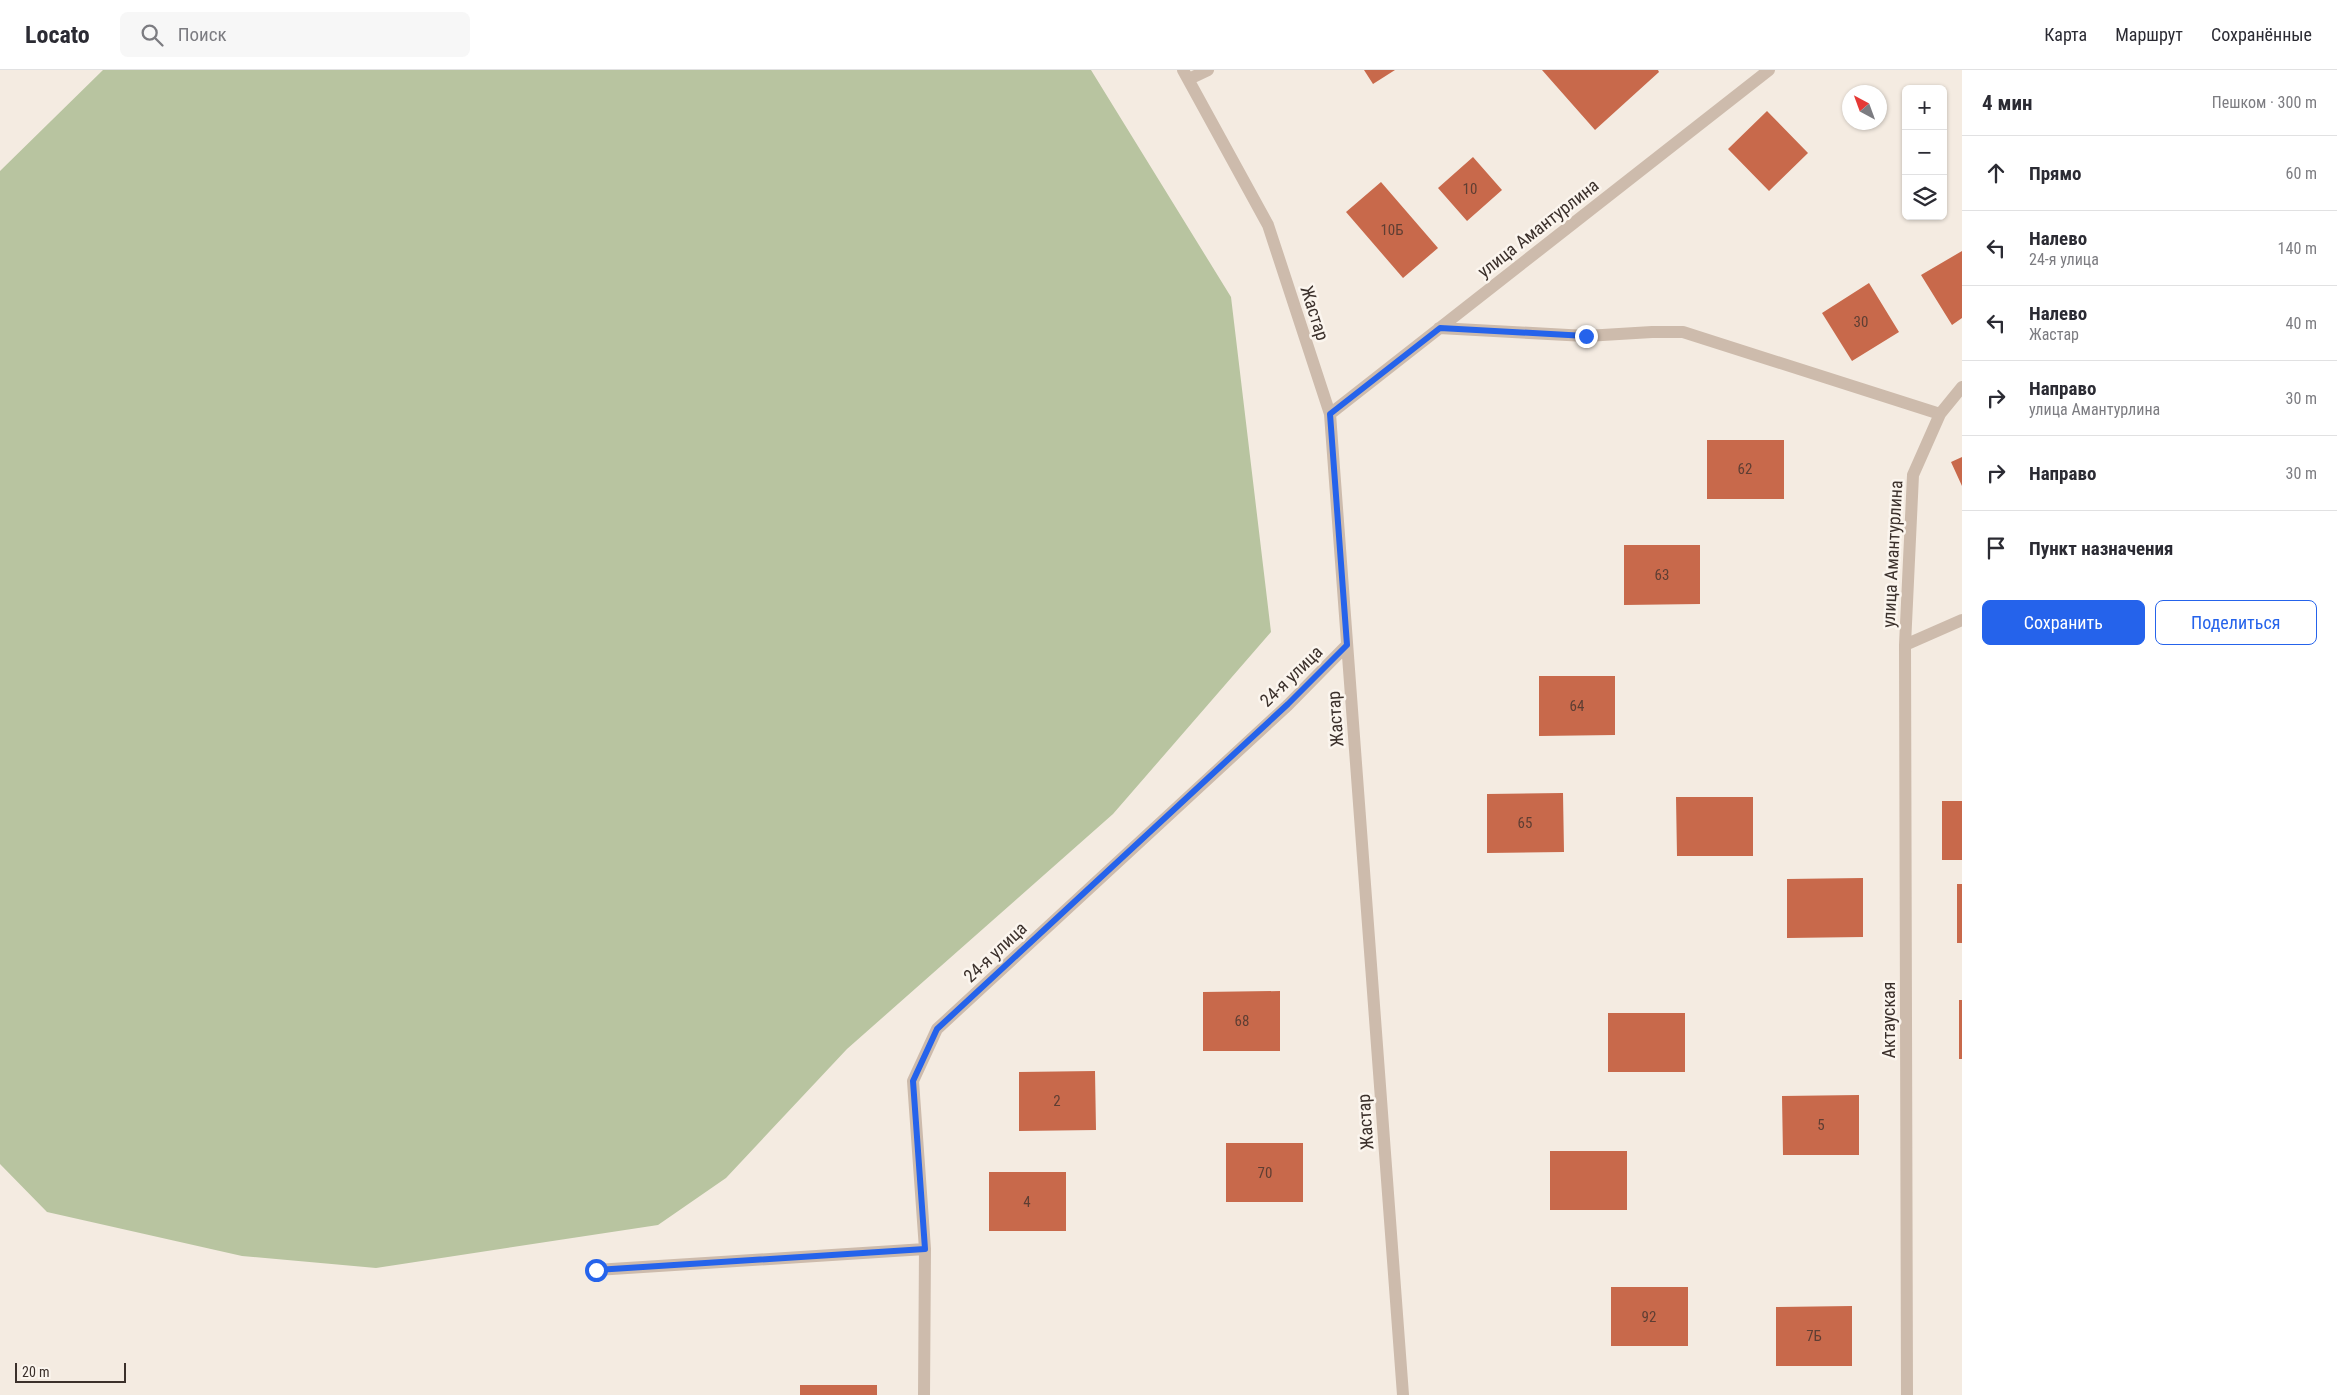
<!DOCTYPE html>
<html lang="ru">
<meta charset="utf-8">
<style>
body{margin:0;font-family:"Roboto Condensed",sans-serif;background:#f7f7f7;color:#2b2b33}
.controls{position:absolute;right:15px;top:15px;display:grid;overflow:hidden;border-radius:8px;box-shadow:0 1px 4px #0004}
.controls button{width:45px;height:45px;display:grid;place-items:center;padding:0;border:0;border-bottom:1px solid #e1e1e2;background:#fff;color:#2b2b33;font:25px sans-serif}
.compass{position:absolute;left:1842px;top:15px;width:45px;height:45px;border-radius:50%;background:#fff;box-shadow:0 1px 4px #0004;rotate:319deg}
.scale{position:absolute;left:15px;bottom:12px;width:111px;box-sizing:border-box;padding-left:5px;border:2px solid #3b302b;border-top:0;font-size:14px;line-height:18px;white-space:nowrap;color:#3b302b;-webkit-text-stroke:4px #fbf5ee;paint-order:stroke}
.stop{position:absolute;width:15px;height:15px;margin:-11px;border:4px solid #2563eb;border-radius:50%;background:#fff}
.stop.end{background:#2563eb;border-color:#fff;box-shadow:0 1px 5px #0008}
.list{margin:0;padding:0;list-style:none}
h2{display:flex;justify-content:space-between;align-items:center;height:65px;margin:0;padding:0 20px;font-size:21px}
h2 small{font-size:16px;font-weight:400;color:#7c7c81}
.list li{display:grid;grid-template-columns:32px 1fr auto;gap:15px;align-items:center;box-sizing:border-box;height:75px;padding:0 20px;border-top:1px solid #e1e1e2}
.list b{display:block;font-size:19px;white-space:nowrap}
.list p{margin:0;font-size:16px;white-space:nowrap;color:#7c7c81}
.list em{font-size:16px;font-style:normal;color:#7c7c81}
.actions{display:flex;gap:10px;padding:15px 20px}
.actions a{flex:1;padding:11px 0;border:1px solid #2563eb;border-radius:8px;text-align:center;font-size:18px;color:#2563eb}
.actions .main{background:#2563eb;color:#fff}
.icon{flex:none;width:28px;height:28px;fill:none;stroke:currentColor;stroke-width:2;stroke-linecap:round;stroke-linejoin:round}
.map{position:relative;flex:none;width:1962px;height:1325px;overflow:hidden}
header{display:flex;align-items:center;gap:30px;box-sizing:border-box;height:70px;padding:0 25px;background:#fff;border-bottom:1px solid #e1e1e2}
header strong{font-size:24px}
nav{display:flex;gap:28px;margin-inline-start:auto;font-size:18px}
.search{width:350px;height:45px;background:#f7f7f7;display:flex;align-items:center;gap:12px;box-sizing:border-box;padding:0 18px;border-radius:8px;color:#7c7c81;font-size:19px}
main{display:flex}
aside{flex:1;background:#fff}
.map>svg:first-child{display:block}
.green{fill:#b8c4a0}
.building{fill:#c8694b}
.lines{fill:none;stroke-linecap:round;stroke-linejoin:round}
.minor{stroke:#cdbbac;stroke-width:12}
.route{stroke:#2563eb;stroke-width:6}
.labels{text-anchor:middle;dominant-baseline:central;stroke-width:5;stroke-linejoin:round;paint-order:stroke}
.number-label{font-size:15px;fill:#5e3e33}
.street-label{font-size:18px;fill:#3b302b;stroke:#fbf5ee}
</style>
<header>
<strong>Locato</strong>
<div class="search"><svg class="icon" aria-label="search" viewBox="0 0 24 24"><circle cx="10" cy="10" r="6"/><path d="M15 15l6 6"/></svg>Поиск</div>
<nav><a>Карта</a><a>Маршрут</a><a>Сохранённые</a></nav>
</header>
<main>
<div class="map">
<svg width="1962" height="1325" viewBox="0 0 1962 1325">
<rect width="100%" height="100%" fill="#f4ebe1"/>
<path class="green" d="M103 0H1091L1231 227 1271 562 1113 744 847 979 726 1108 658 1155 376 1198 242 1186 47 1142 0 1094V101Z"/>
<path class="building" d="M1364 0H1395L1373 14Z
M1542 0H1658L1659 2 1595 60Z
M1767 41 1808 83 1769 121 1728 79Z
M1473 87 1502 120 1467 151 1438 118Z
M1381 112 1438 178 1403 208 1346 142Z
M1962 181V248L1952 255 1921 205Z
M1869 213 1899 262 1852 291 1822 243Z
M1707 370H1784V429H1707Z
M1962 387V416L1951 392Z
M1624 475H1700V534L1624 535Z
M1539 606H1615V665L1539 666Z
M1563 723 1564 782 1487 783V724Z
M1676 727H1753V786H1677Z
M1942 731H1962V790H1942Z
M1863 808V867L1787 868V809Z
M1957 814H1962V873H1957Z
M1280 921V981H1203V922Z
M1959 930H1962V989H1959Z
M1608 943H1685V1002H1608Z
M1095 1001 1096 1060 1019 1061V1002Z
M1859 1025V1085H1783L1782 1026Z
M1226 1073H1303V1132H1226Z
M1550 1081H1627V1140H1550Z
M989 1102H1066V1161H989Z
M1611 1217H1688V1276H1611Z
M1852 1236V1296H1776V1237Z
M800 1315H877V1325H800Z"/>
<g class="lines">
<path class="minor" d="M1183 0 1268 155 1330 344 1403 1325
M1189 9 1208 0
M1439 258 1586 266 1652 262H1683L1940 344
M1330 344 1769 0
M1905 575 1962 550
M596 1200 925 1179
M924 1325 925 1179 913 1011 937 959 1288 635 1347 575
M1907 1325 1905 575 1913 405 1940 344 1962 317"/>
</g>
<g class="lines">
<path class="route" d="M596 1200 925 1179 913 1011 937 959 1288 634 1347 575 1330 344 1440 258 1586 266"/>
</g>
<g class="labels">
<g class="number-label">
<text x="1470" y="119">10</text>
<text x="1392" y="160">10Б</text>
<text x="1861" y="252">30</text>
<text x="1745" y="399">62</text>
<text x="1662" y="505">63</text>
<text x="1577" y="636">64</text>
<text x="1525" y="753">65</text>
<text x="1242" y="951">68</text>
<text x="1057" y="1031">2</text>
<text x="1821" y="1055">5</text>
<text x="1265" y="1103">70</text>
<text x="1027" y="1132">4</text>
<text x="1649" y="1247">92</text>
<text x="1814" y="1266">7Б</text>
</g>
<g class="street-label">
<text transform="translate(1538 158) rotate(-38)">улица Амантурлина</text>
<text transform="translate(1315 243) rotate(72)">Жастар</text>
<text transform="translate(1892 484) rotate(-87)">улица Амантурлина</text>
<text transform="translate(1291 606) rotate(-44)">24-я улица</text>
<text transform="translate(1335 649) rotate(-94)">Жастар</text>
<text transform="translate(995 882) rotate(-43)">24-я улица</text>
<text transform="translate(1888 950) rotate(-90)">Актауская</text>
<text transform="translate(1365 1052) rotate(-94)">Жастар</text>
</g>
</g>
</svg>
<div class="controls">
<button>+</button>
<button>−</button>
<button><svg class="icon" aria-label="layers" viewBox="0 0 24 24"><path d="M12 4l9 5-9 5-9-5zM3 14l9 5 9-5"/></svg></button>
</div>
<svg class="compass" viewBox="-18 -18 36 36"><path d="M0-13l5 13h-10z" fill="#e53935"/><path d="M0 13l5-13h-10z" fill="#7c7c81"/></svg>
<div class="scale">20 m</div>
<div class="stop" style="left:596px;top:1200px"></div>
<div class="stop end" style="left:1586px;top:266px"></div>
</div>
<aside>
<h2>4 мин<small>Пешком · 300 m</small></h2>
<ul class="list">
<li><svg class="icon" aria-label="ahead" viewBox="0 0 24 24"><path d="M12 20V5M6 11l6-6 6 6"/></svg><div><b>Прямо</b></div><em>60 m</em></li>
<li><svg class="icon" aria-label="left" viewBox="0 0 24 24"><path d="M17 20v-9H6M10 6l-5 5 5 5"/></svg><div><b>Налево</b><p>24-я улица</p></div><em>140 m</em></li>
<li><svg class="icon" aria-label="left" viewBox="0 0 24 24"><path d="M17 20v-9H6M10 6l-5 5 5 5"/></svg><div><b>Налево</b><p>Жастар</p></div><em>40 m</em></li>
<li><svg class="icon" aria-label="right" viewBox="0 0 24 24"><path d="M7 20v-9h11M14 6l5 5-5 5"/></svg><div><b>Направо</b><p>улица Амантурлина</p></div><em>30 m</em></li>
<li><svg class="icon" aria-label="right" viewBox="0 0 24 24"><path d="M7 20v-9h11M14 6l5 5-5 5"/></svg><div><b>Направо</b></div><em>30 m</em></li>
<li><svg class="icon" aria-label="arrive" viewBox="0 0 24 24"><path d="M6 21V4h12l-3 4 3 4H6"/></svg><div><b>Пункт назначения</b></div></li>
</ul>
<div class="actions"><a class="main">Сохранить</a><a>Поделиться</a></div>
</aside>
</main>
